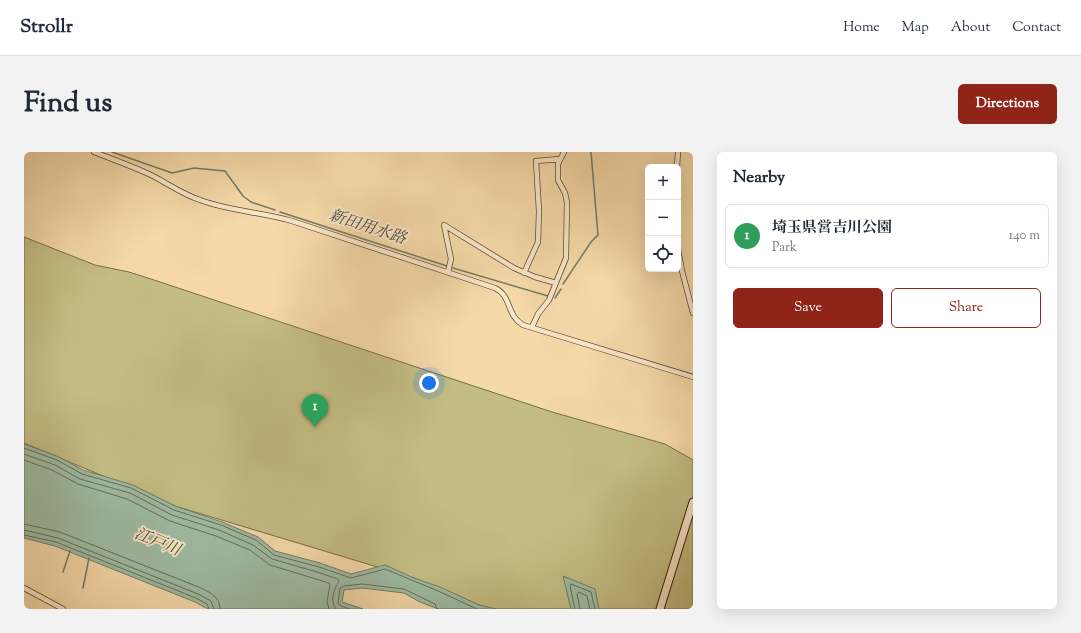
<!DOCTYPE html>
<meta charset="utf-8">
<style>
body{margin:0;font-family:"Sorts Mill Goudy","Noto Serif JP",serif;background:#f2f2f3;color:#1f2937}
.controls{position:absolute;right:12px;top:12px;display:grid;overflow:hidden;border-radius:6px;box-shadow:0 4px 16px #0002}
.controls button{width:36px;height:36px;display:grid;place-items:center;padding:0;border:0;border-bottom:1px solid #e0e1e3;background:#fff;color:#1f2937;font:20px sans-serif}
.you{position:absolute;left:405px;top:231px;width:14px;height:14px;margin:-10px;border:3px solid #fff;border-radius:50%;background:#1a73e8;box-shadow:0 0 0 6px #1a73e833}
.badge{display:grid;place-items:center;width:26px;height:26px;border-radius:50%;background:#8f2418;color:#fff;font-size:13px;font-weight:700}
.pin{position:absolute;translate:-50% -33px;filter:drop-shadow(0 1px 2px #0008)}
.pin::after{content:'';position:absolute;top:21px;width:14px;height:12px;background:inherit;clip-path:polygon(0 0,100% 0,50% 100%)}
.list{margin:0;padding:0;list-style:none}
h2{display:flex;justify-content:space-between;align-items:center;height:52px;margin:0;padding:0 16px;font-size:17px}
h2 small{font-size:13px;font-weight:400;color:#747a83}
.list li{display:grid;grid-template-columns:26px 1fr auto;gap:12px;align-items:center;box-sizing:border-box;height:64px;margin:0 8px 8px;padding:0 8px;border:1px solid #e0e1e3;border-radius:6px}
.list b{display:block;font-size:15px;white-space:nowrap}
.list p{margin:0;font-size:13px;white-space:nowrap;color:#747a83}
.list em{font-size:13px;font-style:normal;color:#747a83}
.actions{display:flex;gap:8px;padding:12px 16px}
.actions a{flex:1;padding:9px 0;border:1px solid #8f2418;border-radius:6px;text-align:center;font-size:14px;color:#8f2418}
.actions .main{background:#8f2418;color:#fff}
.icon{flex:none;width:22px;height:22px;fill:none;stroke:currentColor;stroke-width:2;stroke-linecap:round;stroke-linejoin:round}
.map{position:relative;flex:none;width:669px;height:457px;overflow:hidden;border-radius:6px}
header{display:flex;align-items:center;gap:24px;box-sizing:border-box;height:56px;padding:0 20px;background:#fff;border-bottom:1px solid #e0e1e3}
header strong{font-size:19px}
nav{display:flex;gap:22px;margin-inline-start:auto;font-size:14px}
.intro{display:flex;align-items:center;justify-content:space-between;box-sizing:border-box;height:96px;padding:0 24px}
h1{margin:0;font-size:28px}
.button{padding:10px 18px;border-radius:6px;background:#8f2418;color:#fff;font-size:14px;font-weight:700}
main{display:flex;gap:24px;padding:0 24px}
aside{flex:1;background:#fff;border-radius:6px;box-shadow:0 4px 16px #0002}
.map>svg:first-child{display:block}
.green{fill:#c3bd83;stroke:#786c48}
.water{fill:#9dbba3;stroke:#707b67}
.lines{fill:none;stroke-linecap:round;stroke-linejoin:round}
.shore{stroke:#656b58;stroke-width:1}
.stream{stroke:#707b67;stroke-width:1.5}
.minor-casing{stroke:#5f4a35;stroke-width:6}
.secondary-casing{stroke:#2d1b0e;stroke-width:9}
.minor{stroke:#f8e6c7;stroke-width:4.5}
.secondary{stroke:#f8e6c7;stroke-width:7}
.labels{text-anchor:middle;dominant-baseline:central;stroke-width:4;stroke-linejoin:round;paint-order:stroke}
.water-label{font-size:16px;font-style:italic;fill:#4f4b3b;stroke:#f8e6c7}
</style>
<header>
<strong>Strollr</strong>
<nav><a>Home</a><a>Map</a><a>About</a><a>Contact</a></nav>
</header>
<div class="intro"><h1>Find us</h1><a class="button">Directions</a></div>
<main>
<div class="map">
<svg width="669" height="457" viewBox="0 0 669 457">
<rect width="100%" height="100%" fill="#f5d9a9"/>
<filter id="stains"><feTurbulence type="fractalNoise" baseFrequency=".005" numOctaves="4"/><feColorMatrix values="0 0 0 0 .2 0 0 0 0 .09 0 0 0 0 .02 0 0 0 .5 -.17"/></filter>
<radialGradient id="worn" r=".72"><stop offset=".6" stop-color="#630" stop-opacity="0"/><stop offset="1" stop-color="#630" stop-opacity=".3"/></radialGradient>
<path class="green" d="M0 85 71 113 105 120 130 128 528 260 641 292 669 308V457H469L455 453 390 426 151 354 0 291Z"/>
<path class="water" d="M0 292 35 305 59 318 109 333 151 354 198 370 234 385 251 399 296 411 327 422 361 413 390 426 416 435 455 453 472 457H414L394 449 380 441 338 436 320 438 318 450 339 457H184L171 450 31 394 0 386Z
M539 424 571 437 575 457H547Z"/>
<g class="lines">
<path class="shore" d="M0 296 33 308 58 322 107 336 150 358 197 373 232 388 250 403 295 415 327 426 361 417 414 439 453 457
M0 302 31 313 56 327 106 341 148 363 195 378 229 393 248 407 293 420 314 427 315 430C309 437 306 449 312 457
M0 308 28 318 54 332 103 347 146 369 192 384 226 398 246 413 305 431 306 433 303 449 305 457
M0 372 36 380 177 436C187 441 196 445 196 457
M0 378 34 386 174 442 187 449 190 457
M0 383 32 390 172 446 183 452 185 457
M326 457 317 454 314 452 316 436 320 434 338 432 380 437 411 452 413 457
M551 457 546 434 547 432 567 440 571 457
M556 457 553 442 555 440 563 444 566 457"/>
<path class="stream" d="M88 0 148 21 170 16 201 19 219 44 227 50 251 58
M256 60 423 114
M429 116 524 144
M539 132 567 90 574 83 567 0
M531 146 537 137
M39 420 46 399
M59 436 65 406"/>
<defs>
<path id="minor" d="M70 0C88 7 108 14 127 23 143 31 158 42 176 48 205 59 238 60 268 69L471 136C488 144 482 163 499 173L669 225
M653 15 654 0
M654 97 658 119 669 161
M424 120 427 107 420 73 490 116 511 125 532 131
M500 121 514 90 515 59 512 9 536 7
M508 175 514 162 525 148 542 106 543 50 541 41 534 28V12L540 0
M0 436 39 457"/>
<path id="secondary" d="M636 457 669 350"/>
</defs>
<use href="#minor" class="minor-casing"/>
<use href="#secondary" class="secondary-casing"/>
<use href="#minor" class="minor"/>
<use href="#secondary" class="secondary"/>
</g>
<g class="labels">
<g class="water-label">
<text transform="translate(343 76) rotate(18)">新田用水路</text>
<text transform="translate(133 391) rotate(22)">江戸川</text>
</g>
</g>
<rect width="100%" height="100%" filter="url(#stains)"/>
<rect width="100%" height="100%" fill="url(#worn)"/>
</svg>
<div class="controls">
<button>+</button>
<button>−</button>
<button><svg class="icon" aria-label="locate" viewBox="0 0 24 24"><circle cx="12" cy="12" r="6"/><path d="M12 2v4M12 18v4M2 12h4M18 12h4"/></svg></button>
</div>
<div class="you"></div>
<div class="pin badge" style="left:291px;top:275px;background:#2e9e5b">1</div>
</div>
<aside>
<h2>Nearby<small></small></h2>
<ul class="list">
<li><span class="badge" style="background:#2e9e5b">1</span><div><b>埼玉県営吉川公園</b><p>Park</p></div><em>140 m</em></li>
</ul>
<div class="actions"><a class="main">Save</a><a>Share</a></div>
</aside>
</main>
